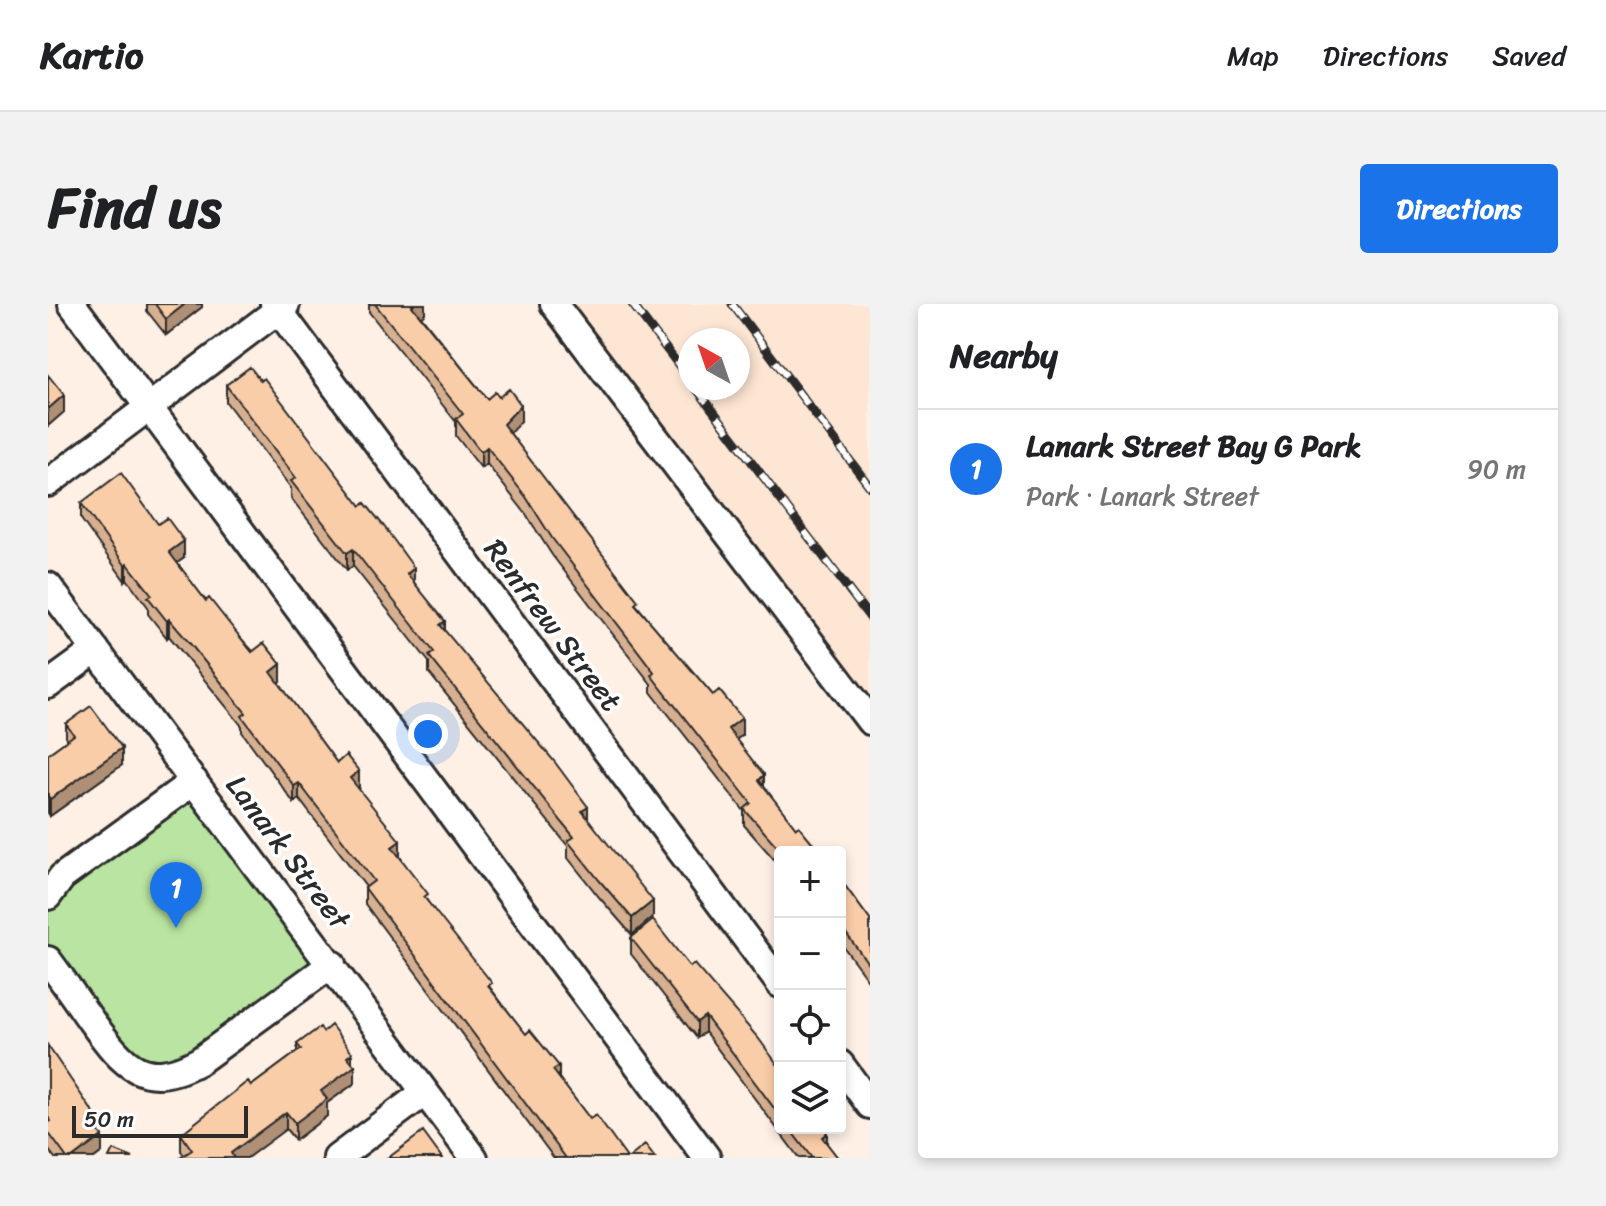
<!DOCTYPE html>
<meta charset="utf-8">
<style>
body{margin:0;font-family:Sriracha,sans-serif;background:#f2f2f2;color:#202124}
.controls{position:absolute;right:24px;bottom:24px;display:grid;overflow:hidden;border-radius:8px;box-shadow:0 4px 12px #0003}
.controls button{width:72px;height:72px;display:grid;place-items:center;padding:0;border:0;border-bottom:2px solid #e0e0e0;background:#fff;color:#202124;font:40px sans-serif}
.compass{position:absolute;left:630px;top:24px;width:72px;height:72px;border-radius:50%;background:#fff;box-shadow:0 4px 12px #0003;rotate:320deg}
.scale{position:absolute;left:24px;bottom:20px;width:176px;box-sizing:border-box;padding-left:8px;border:4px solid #2b2b2b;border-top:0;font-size:22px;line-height:28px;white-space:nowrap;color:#2b2b2b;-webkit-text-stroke:6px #fff;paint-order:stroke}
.you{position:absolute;left:380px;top:430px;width:28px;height:28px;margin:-20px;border:6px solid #fff;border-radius:50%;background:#1a73e8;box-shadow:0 0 0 12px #1a73e833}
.badge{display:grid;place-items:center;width:52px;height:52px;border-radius:50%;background:#1a73e8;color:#fff;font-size:26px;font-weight:700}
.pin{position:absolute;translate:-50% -66px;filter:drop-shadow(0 2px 4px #0008)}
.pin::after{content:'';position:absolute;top:42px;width:28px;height:24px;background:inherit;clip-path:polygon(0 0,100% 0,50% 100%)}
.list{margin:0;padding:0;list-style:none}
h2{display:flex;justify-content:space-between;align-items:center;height:104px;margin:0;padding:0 32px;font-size:34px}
h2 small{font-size:26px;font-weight:400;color:#757577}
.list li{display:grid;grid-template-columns:52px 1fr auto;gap:24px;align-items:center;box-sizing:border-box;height:120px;padding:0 32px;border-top:2px solid #e0e0e0}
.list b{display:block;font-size:30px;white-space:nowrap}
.list p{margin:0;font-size:26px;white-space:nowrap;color:#757577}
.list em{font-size:26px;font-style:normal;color:#757577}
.icon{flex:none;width:44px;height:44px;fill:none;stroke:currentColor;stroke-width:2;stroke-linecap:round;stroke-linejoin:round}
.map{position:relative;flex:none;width:822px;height:854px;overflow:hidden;border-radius:8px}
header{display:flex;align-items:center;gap:48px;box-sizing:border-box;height:112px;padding:0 40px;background:#fff;border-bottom:2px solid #e0e0e0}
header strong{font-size:38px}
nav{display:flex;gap:44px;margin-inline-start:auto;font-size:28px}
.intro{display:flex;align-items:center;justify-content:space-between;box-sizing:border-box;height:192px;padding:0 48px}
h1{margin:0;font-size:56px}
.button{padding:20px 36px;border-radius:8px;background:#1a73e8;color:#fff;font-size:28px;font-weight:700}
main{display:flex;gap:48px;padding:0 48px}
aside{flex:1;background:#fff;border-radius:8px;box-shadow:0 4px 12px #0003}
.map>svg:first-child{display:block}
.built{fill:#fde6d3;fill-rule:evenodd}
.green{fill:#b9e4a1;stroke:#728866;stroke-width:2}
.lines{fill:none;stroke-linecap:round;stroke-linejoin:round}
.minor-casing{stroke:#2b2b2b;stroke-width:32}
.minor{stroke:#fff;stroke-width:26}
.rail-casing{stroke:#2b2b2b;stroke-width:9}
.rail{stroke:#fff;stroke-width:6;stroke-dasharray:18;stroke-linecap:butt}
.wall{fill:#d7b091;stroke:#2b2b2b;stroke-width:2}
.shaded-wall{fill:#af9076;stroke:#2b2b2b;stroke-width:2}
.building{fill:#facda9;stroke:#2b2b2b;stroke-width:2}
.labels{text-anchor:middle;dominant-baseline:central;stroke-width:7;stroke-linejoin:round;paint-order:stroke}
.street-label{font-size:30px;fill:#2b2b2b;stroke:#fff}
</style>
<header>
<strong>Kartio</strong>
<nav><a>Map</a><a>Directions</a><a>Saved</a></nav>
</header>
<div class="intro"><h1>Find us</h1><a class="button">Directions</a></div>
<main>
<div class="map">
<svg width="822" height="854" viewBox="0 0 822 854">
<rect width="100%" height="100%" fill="#fef0e5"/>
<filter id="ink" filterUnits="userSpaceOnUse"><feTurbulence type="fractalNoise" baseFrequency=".0125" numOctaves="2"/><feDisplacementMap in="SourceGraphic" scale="16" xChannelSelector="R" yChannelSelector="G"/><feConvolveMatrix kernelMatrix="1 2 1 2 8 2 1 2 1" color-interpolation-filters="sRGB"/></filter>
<g filter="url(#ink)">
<path class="built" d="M517 0H822V408ZM642 36H690V84H642Z"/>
<path class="green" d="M146 477 284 660 104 771 0 656V592Z"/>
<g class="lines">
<defs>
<path id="minor" d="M24 0 659 854
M226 0 732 680
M506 0 822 417
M0 179 238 0
M0 282 426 854
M0 381 48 346
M0 592 14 573 146 477
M0 656C15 676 29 697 44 718 76 762 96 787 151 757L284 660
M792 760 822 801
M289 854 377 788"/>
</defs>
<use href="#minor" class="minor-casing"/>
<use href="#minor" class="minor"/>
<defs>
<path id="rail" d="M584 0 642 76
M684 0 822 183
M648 84 822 314"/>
</defs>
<use href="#rail" class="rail-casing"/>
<use href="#rail" class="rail"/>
</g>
<path class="wall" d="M99 0H154V3L118 31 99 7Z
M321 0H377V9L373 12 439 95 473 117 462 129 590 303 694 431 688 436 716 483 748 524 772 548H732V562L696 521V507L603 388V380L504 251 478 210 439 160 433 164 408 132V118L321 8Z
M178 81 366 278 397 328 540 515 605 613 584 631 551 593 520 554V542L381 369V358L305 262 299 266 243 194V184L178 98Z
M33 199 136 254 129 259 158 297 233 377 231 379 289 459 311 484H310L380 598 444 686 542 815 579 854H506L317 600V584L318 583 251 495 246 499 194 428V422L121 332 119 334 100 310V303L79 275 77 277 33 215Z
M18 420 74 461 2 512 0 509V450L18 437Z
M792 575 822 616V679L792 638Z
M583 634 642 663 732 764V824H776L779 840 790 854H751L657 728 649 734 583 650Z
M249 740 304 758 307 779 279 799V812L247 836 238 825 136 851 133 847V830L203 782 249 748Z
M0 742 51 828 54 848 46 854H7L0 845Z"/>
<path class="shaded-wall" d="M137 0H154V3L118 31V15Z
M367 0H377V9L364 19V2Z
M16 91V108L0 122V105Z
M473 101V117L455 136V120Z
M439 143V160L433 164V148Z
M136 237V254L121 265V248Z
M305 245V262L299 266V249Z
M79 259V275L77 277V261Z
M366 264V281L359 270Z
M121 315V332L119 334V317Z
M397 317V334L392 321Z
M233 360V377L223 385V368Z
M694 414V431L680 442V425Z
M74 444V461L2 512V495Z
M311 467V484L302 491V474Z
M716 471V488L711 476Z
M251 479V495L246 499V482Z
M540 503V519L534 507Z
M352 537V554L344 543Z
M605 597V613L584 631V614Z
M657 712V728L649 734V718Z
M304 749V764L307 762V779L279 799V812L247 836V819L299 753Z
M511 762V778L505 766Z
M238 808V825L199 854H183V849Z
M779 829V845L774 833Z
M54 832V848L46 854H24Z"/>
<path class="building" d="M107 0H137L118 15Z
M327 0H367L364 2 439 95 447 88 451 93 461 85 473 101 455 120 590 297 587 300 665 391 671 386 694 414 680 425 716 471 711 476 748 524 751 522 772 548H734L696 505 703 499 603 371 606 368 504 234 478 193 439 143 433 148 408 115 415 110Z
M202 63 213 77 216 74 313 202 317 199 335 221 366 264 359 270 397 317 392 321 506 457 540 503 534 507 605 597 584 614 551 576 520 537 526 533 381 352 386 348 305 245 299 249 243 177 248 174 178 81Z
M0 71 16 91 0 105Z
M73 169 110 220 119 214 136 237 121 248 158 297 161 294 204 348 216 339 233 360 223 368 289 459 298 451 311 467 302 474 352 537 344 543 380 590 376 593 444 679 440 682 478 730 482 726 511 762 505 766 542 815 548 811 579 854H518L317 584 326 577 251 479 246 482 194 412 198 409 144 342 121 315 119 317 100 293 104 291 79 259 77 261 33 199Z
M43 402 74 444 2 495 0 492V450L26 431 18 420Z
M792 575 822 616V662L792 621Z
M605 616 642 663 646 660 711 735 732 764V812L657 712 649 718 583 634Z
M283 721 304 749 299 753 307 762 273 787 279 795 247 819 238 808 183 849 186 854H132L144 846 133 830 200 777 203 782 253 745 249 740 272 723 275 728Z
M0 742 51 817 46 821 54 832 24 854H19L0 828V819L3 817 0 813Z
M741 824H776L779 829 774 833 790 854H764Z
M375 828 394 854H340Z
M597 841 607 854H581Z
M65 846 85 854H61Z"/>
</g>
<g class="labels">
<g class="street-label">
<text transform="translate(505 321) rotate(53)">Renfrew Street</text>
<text transform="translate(240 548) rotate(53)">Lanark Street</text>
</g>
</g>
</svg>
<div class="controls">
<button>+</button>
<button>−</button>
<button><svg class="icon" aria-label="locate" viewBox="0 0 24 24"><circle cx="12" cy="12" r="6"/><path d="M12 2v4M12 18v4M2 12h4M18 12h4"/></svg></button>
<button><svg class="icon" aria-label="layers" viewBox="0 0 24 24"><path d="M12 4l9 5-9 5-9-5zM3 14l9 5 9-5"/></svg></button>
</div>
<svg class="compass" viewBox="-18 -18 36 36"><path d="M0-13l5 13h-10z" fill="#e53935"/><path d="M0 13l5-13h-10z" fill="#757577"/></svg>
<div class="scale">50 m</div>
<div class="you"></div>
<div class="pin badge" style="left:128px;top:624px">1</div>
</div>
<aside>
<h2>Nearby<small></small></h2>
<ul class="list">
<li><span class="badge">1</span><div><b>Lanark Street Bay G Park</b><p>Park · Lanark Street</p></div><em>90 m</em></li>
</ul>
</aside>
</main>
